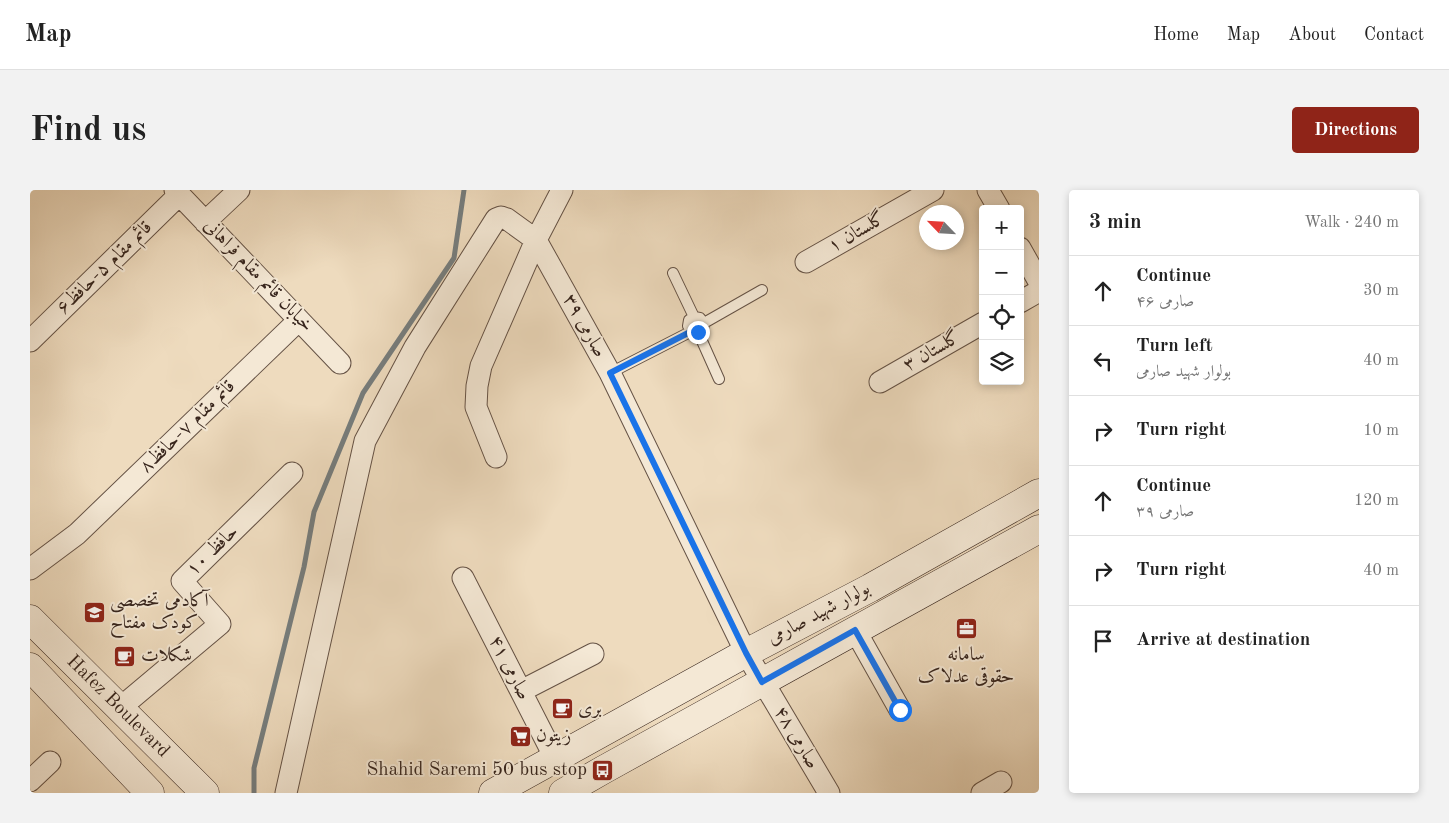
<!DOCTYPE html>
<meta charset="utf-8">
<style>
body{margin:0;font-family:"Old Standard TT",Amiri,serif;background:#f2f2f2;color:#222}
.controls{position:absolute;right:15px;top:15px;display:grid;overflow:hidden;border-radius:5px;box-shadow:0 2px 8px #0003}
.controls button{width:45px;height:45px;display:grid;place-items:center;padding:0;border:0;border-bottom:1px solid #e0e0e0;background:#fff;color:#222;font:25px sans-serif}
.compass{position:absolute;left:889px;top:15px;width:45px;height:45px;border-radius:50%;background:#fff;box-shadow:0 2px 8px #0003;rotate:295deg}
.stop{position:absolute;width:15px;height:15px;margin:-11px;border:4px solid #1a73e8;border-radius:50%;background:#fff}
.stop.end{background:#1a73e8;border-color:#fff;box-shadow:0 1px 5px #0008}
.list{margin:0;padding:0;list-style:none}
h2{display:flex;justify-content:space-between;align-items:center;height:65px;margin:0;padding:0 20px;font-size:21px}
h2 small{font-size:16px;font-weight:400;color:#767676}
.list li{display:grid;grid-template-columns:32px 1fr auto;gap:15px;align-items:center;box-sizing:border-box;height:70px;padding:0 20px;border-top:1px solid #e0e0e0}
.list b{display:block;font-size:19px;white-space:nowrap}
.list p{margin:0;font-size:16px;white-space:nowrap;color:#767676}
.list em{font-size:16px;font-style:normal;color:#767676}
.icon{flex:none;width:28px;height:28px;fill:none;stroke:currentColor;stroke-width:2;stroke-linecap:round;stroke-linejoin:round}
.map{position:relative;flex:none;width:1009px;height:603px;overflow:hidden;border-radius:5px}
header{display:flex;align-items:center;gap:30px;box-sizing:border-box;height:70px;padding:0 25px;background:#fff;border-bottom:1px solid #e0e0e0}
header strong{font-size:24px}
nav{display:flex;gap:28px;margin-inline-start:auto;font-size:18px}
.intro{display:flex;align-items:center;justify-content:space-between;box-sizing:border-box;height:120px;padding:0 30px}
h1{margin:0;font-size:35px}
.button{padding:12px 22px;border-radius:5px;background:#8f2418;color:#fff;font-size:18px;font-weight:700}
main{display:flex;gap:30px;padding:0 30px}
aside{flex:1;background:#fff;border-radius:5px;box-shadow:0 2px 8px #0003}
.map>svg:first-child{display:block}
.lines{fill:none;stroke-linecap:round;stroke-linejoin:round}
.stream{stroke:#767d7d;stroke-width:5}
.lane-casing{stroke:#655245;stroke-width:12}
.street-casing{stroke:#655245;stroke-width:23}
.secondary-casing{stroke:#37251d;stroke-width:29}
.lane{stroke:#f4e8d5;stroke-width:10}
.street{stroke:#f4e8d5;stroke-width:21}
.secondary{stroke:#f4e8d5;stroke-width:28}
.route{stroke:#1a73e8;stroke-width:6}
.labels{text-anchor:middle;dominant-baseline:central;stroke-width:4;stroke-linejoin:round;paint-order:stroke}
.street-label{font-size:19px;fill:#37251d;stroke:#f4e8d5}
.poi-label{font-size:19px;fill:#37251d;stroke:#f4e8d5;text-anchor:start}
</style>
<header>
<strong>Map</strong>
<nav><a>Home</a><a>Map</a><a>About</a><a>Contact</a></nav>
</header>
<div class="intro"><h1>Find us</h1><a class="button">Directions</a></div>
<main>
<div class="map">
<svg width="1009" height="603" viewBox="0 0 1009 603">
<rect width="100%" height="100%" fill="#eedbbe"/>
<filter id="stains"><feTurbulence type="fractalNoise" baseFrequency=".004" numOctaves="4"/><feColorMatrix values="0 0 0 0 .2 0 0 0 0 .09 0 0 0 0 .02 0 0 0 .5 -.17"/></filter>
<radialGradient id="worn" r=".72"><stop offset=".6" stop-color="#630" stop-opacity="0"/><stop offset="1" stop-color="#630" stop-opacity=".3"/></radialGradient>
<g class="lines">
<path class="stream" d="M224 603V578L274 377 284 322 333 203 424 68 434 0"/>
<defs>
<path id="lane" d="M643 83 664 127
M674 133 670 128 664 127 659 130 658 136 662 141 668 142 673 139 674 133 732 100
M668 142 689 189
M580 183 662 141"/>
<path id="street" d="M145 0 310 173
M532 0 506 50 580 183 716 463 799 603
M958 0 969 19
M175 32 209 0
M990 58 1009 92
M776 72 903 0
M990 112 1009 101
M0 151 149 5
M850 192 953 133
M0 379 47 344 269 130
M433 388 525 568
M825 440 870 520
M491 501 563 464
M90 518 190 434 152 391 262 283
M0 591 20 572
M256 603 335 251 385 157 466 29 471 27 477 29 506 50 451 176 447 196 446 217 466 267
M952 603 971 592"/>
<g id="secondary">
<path id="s1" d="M0 429 175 603"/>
<path d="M0 477 120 603"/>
<path d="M463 603 716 463 840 398 1009 303"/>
<path d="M533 603 573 580 1009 339"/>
</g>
</defs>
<use href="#lane" class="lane-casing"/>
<use href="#street" class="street-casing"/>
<use href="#secondary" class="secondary-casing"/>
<use href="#lane" class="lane"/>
<use href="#street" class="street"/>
<use href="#secondary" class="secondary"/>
</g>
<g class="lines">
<path class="route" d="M668 142 662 141 580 183 716 463 732 492 825 440 870 520"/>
</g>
<defs>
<symbol id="school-square" viewBox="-11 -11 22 22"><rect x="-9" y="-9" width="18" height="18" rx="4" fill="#8f2418" stroke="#f4e8d5"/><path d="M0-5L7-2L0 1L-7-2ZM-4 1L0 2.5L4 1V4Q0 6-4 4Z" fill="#fff"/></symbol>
<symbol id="office-square" viewBox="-11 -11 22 22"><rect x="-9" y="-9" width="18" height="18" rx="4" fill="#8f2418" stroke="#f4e8d5"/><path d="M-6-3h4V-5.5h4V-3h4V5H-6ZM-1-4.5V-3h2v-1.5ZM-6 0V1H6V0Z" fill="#fff"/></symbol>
<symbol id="cafe-square" viewBox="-11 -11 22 22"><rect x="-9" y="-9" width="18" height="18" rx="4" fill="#8f2418" stroke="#f4e8d5"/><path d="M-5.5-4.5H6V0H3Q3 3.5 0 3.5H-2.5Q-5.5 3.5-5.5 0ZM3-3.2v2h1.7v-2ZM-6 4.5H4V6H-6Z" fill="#fff"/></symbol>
<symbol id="supermarket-square" viewBox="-11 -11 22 22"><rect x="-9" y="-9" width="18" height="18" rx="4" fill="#8f2418" stroke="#f4e8d5"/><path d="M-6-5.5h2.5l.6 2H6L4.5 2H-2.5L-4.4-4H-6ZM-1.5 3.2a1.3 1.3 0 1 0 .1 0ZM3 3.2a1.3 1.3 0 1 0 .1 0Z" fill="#fff"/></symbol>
<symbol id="bus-square" viewBox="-11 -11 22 22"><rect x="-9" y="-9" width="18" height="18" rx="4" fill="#8f2418" stroke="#f4e8d5"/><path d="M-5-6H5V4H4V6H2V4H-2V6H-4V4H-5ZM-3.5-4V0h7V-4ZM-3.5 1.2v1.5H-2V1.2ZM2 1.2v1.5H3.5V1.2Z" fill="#fff"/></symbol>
</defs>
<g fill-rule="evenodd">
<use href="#school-square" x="52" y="410" width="25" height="25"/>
<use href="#office-square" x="924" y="426" width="25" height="25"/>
<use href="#cafe-square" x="82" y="454" width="25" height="25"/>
<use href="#cafe-square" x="520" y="506" width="25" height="25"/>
<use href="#supermarket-square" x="478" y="534" width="25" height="25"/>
<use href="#bus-square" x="560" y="568" width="25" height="25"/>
</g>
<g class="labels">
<g class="street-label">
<text transform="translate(827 43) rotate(-30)">گلستان ۱</text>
<text transform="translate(75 78) rotate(-44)">قائم مقام ۵-حافظ۶</text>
<text transform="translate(228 86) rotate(46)">خیابان قائم مقام فراهانی</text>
<text transform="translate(554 136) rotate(61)">صارمی ۳۹</text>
<text transform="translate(902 162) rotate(-30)">گلستان ۳</text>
<text transform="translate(158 237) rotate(-44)">قائم مقام ۷-حافظ۸</text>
<text transform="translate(183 361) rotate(-44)">حافظ ۱۰</text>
<text transform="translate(789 424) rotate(-28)">بولوار شهید صارمی</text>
<text transform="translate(479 478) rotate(63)">صارمی ۴۱</text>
<text stroke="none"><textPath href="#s1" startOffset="124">Hafez Boulevard</textPath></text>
<text transform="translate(766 548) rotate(59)">صارمی ۴۸</text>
</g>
<g class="poi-label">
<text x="80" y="411">آکادمی تخصصی<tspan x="80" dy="22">کودک مفتاح</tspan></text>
<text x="936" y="465" text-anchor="middle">سامانه<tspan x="936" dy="22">حقوقی عدلاک</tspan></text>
<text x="111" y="466">شکلات</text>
<text x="548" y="519">بری</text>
<text x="506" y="546">زیتون</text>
<text x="557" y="580" text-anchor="end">Shahid Saremi 50 bus stop</text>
</g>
</g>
<rect width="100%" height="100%" filter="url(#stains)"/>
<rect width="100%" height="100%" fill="url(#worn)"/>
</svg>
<div class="controls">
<button>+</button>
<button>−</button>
<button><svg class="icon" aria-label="locate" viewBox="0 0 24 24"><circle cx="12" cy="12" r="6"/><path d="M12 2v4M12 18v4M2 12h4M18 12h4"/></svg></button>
<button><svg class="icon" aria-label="layers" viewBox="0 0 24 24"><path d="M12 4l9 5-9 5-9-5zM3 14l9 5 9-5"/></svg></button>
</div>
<svg class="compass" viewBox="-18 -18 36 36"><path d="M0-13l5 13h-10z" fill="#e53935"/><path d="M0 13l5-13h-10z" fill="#767676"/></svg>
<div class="stop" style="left:870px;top:520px"></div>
<div class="stop end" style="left:668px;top:142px"></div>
</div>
<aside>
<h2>3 min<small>Walk · 240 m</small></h2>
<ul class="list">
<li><svg class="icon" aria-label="ahead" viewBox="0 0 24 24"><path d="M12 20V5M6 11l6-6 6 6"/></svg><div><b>Continue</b><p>صارمی ۴۶</p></div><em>30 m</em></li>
<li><svg class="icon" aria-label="left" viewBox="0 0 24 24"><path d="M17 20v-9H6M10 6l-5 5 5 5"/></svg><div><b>Turn left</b><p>بولوار شهید صارمی</p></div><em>40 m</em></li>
<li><svg class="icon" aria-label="right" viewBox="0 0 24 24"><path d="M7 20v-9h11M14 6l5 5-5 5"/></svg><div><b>Turn right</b></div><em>10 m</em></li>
<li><svg class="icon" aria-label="ahead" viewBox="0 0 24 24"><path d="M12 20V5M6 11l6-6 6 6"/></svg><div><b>Continue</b><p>صارمی ۳۹</p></div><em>120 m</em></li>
<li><svg class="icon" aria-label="right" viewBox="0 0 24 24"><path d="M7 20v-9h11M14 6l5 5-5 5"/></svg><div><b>Turn right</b></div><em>40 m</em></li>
<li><svg class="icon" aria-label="arrive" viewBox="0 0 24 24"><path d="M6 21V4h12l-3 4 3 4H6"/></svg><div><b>Arrive at destination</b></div></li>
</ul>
</aside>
</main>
